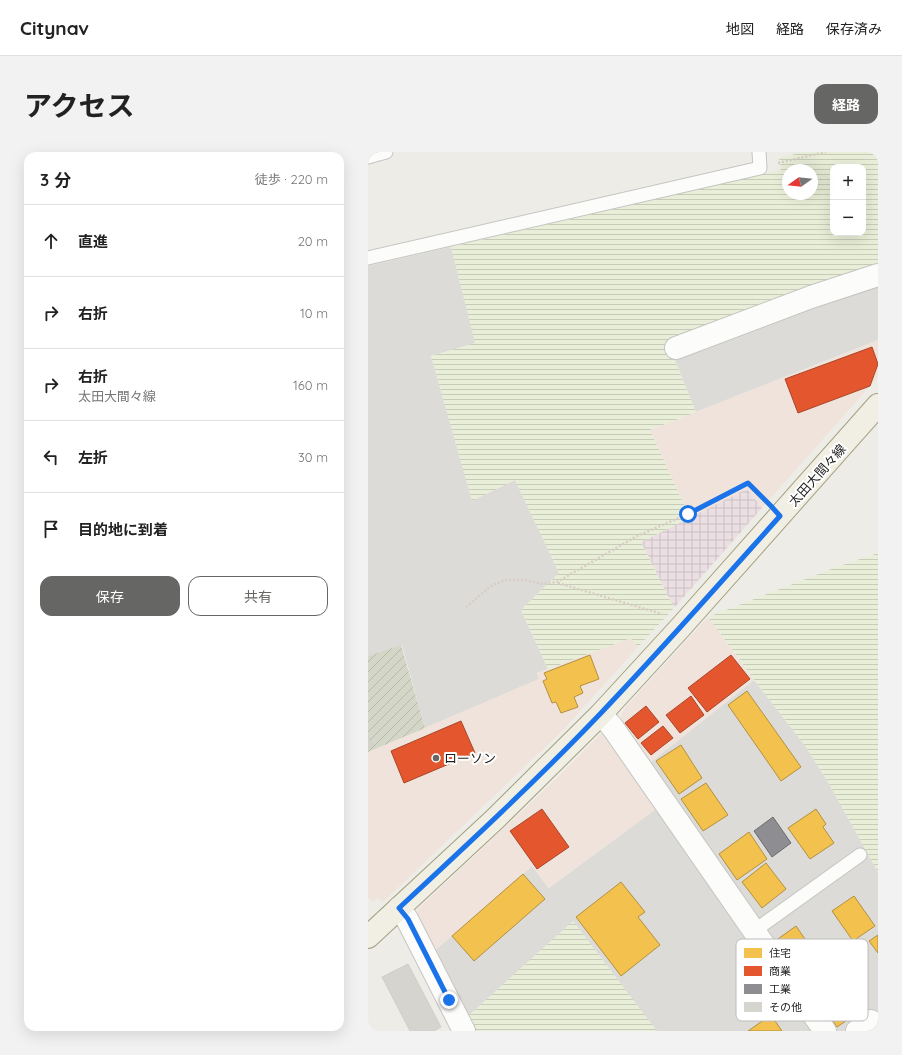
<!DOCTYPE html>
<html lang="ja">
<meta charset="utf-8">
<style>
body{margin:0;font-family:Quicksand,"Noto Sans JP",sans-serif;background:#f2f2f2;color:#222}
.controls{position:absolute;right:12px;top:12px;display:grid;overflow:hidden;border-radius:8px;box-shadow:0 4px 16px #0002}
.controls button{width:36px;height:36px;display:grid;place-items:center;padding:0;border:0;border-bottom:1px solid #e0e0e0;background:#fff;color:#222;font:20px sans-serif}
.compass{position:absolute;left:414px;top:12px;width:36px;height:36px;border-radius:50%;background:#fff;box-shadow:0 4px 16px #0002;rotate:255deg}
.stop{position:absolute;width:12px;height:12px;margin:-9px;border:3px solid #1a73e8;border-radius:50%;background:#fff}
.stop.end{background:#1a73e8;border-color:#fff;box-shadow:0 1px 4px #0008}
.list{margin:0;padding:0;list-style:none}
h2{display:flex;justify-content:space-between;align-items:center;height:52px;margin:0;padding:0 16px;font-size:17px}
h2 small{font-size:13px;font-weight:400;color:#767676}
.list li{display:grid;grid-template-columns:26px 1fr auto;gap:12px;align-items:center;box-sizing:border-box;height:72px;padding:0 16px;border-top:1px solid #e0e0e0}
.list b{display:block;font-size:15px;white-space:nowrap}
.list p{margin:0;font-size:13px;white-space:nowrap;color:#767676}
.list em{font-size:13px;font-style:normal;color:#767676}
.actions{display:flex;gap:8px;padding:12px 16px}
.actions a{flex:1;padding:9px 0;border:1px solid #666664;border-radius:12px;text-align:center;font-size:14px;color:#666664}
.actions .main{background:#666664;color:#fff}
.icon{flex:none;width:22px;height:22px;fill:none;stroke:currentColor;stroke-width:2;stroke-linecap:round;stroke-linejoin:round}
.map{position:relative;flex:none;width:510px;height:879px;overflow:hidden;border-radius:12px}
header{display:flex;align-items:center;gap:24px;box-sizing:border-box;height:56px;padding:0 20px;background:#fff;border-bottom:1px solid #e0e0e0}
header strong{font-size:19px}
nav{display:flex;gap:22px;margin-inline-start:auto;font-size:14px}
.intro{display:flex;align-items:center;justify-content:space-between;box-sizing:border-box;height:96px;padding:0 24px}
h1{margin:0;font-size:28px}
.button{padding:10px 18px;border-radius:12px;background:#666664;color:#fff;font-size:14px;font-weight:700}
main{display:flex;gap:24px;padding:0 24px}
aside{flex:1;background:#fff;border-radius:12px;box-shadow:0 4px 16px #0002}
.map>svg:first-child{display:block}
.residential{fill:#dcdbd8}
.commercial{fill:#f0e3db}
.industrial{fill:url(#industrial-grid)}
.construction{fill:url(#construction-furrows)}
.farmland{fill:url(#farmland-rules);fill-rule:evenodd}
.homes{fill:#f2c14e;stroke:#b29040}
.shops{fill:#e4572e;stroke:#a94629}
.industry{fill:#8d8d92;stroke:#6c6c6f}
.building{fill:#d6d4cf;stroke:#d0cec7}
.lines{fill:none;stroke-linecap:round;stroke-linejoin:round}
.lane-casing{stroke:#c5c5c2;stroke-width:15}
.street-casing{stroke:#c5c5c2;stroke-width:24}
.primary-casing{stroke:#a3a082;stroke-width:24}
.path{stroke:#d7ccc6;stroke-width:2.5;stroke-dasharray:2 2;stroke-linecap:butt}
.lane{stroke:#fcfcfb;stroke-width:13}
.street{stroke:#fcfcfb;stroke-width:22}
.primary{stroke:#f1efe3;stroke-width:22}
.route{stroke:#1a73e8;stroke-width:5}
.poi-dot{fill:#666664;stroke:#fff;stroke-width:1.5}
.labels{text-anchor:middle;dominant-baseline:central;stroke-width:4;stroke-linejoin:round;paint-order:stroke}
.street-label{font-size:13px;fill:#1e1e1e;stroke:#fff}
.poi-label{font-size:13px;fill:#1e1e1e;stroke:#fff;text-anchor:start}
.key{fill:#fff;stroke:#bcbcbc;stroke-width:1}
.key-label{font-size:11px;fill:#1e1e1e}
</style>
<header>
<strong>Citynav</strong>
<nav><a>地図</a><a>経路</a><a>保存済み</a></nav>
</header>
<div class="intro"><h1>アクセス</h1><a class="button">経路</a></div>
<main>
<aside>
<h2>3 分<small>徒歩 · 220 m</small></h2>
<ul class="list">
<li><svg class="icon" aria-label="ahead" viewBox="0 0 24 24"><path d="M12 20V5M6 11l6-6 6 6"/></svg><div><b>直進</b></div><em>20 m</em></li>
<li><svg class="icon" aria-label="right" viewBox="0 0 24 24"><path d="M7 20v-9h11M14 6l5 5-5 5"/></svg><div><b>右折</b></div><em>10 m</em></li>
<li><svg class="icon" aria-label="right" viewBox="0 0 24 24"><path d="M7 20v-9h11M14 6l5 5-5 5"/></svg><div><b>右折</b><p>太田大間々線</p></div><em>160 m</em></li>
<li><svg class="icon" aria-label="left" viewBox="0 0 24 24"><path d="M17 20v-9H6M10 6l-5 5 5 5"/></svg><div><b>左折</b></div><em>30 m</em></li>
<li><svg class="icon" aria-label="arrive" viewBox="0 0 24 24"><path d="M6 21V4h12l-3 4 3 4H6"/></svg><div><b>目的地に到着</b></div></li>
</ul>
<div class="actions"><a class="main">保存</a><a>共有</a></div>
</aside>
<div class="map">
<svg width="510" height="879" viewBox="0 0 510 879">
<defs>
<pattern id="industrial-grid" width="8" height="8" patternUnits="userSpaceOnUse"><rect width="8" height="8" fill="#ebdfe3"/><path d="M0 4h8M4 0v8" fill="none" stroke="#c9bfc2"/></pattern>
<pattern id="construction-furrows" width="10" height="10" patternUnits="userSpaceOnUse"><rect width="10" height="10" fill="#d4d7c7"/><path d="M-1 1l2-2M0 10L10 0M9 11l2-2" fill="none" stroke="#b6b8aa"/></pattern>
<pattern id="farmland-rules" width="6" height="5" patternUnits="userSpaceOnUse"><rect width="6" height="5" fill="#e9eed8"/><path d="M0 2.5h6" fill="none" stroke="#c7ccb9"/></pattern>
</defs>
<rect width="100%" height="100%" fill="#edece6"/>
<path class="residential" d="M83 95 108 191 63 204 104 348 147 328 191 421 153 458 180 517 169 521 171 527 57 576 34 493 0 504V114Z
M510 133V188L328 260 306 206 447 155Z
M386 528 438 595 460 630 510 720V879H289L99 865 66 799 84 784 164 714 181 736 292 654 346 703 283 610Z"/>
<path class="commercial" d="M510 188V225L394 356 379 337 322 366 282 278Z
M340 465 386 528 283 610 252 567 257 556Z
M263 486 270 495 195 578 15 750 9 745 6 750 0 746V600L171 527 169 521Z
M234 581H240L292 654 180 736 164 714 84 784 66 799 48 765 50 757 185 630Z"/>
<path class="industrial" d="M379 337 394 356 306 456 273 390Z"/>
<path class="construction" d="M33 493 57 576 0 600V504Z"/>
<path class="farmland" d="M436 0H510V112L440 136 299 189 328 260 282 278 322 366 273 390 306 456 270 495 263 486 180 517 153 458 191 421 147 328 104 349 63 204 107 191 83 95 413 18 411 6ZM465 15H495V81H465ZM420 18H444V42H420Z
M510 401V720L460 630 438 595 390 533 340 465 466 416Z
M205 769 289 879H106L99 865Z"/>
<path class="homes" d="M222 503 231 527 212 534 215 541 206 545 210 555 193 561 188 550 184 551 175 529 179 527 176 521Z
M379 539 433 615 413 629 360 553Z
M313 593 334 626 311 642 288 609Z
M338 631 360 663 335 679 313 647Z
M448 657 458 672 455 675 466 691 442 707 420 676Z
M381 680 399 707 369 728 351 702Z
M398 711 418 737 394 756 374 730Z
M155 722 177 747 106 809 84 784Z
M253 730 277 760 270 765 292 793 253 824 208 765Z
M486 744 507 774 485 789 464 759Z
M428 774 455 813 435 827 407 789Z
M510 783V801L501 789Z
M469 820 494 858 469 875 443 837Z
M403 863 414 879H380Z"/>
<path class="shops" d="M504 195 510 212 502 234 430 261 417 227Z
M363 503 382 527 339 560 320 536Z
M323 544 336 563 312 581 298 563Z
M278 554 291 570 270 587 257 571Z
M93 569 107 601 36 631 23 599Z
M295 574 305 586 283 603 273 591Z
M174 657 201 695 169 717 142 679Z"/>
<path class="industry" d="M405 665 423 691 404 705 386 679Z"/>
<path class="building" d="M0 584 5 594 0 596Z
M40 812 73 875 66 879H42L14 825Z"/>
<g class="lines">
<defs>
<path id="lane" d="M0 5 18 0
M0 106 392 16 391 0
M386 779 492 703"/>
<path id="street" d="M308 196 443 145 510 123
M233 562 245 576 386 779 457 879
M31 756 39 767 96 879
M489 879 503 869 509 879"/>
<path id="primary" d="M0 785 127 667 233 562 311 477 510 253"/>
</defs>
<use href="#lane" class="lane-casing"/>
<use href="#street" class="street-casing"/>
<use href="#primary" class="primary-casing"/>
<path class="path" d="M410 11 458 0
M190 431 294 462
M98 455 123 434 137 428H158L175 432 189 430 269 384 320 362 380 331 397 348"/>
<use href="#lane" class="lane"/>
<use href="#street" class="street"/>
<use href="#primary" class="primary"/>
</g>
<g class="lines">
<path class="route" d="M81 848 40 767 31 756C99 693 168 629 233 561 294 497 353 430 412 364L403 354 380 331 320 362"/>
</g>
<circle class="poi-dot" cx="68" cy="606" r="4"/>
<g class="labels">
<g class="street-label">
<text transform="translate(449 323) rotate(-48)">太田大間々線</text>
</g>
<g class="poi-label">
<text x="76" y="606">ローソン</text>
</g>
</g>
<rect x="368" y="787" width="132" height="82" rx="6" class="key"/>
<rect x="376" y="796" width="18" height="10" fill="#f2c14e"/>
<rect x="376" y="814" width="18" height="10" fill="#e4572e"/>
<rect x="376" y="832" width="18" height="10" fill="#8d8d92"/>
<rect x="376" y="850" width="18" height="10" fill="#d6d4cf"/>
<g class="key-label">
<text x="401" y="805">住宅</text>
<text x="401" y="823">商業</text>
<text x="401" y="841">工業</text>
<text x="401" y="859">その他</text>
</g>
</svg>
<div class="controls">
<button>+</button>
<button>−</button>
</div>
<svg class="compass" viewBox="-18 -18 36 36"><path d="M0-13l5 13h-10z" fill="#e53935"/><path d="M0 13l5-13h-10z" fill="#767676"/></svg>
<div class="stop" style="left:320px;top:362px"></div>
<div class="stop end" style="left:81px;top:848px"></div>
</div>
</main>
